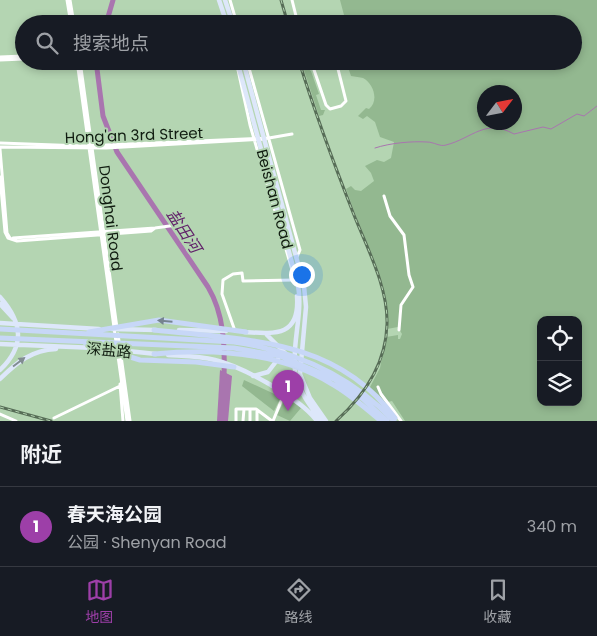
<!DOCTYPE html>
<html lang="zh">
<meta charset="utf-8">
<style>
body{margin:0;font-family:Poppins,"Noto Sans SC",sans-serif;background:#20242c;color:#f1f3f6}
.controls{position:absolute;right:15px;bottom:15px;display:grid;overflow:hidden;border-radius:10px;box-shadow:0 2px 8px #0003}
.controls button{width:45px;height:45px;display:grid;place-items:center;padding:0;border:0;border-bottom:1px solid #363941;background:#171b24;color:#f1f3f6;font:25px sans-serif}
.compass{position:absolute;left:477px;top:85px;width:45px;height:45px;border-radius:50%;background:#171b24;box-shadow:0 2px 8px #0003;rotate:58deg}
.you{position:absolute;left:301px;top:274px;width:18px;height:18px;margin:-12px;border:4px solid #fff;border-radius:50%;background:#1a73e8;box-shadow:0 0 0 8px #1a73e833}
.badge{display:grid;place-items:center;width:32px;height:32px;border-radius:50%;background:#9d3fa8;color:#fff;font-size:16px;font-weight:700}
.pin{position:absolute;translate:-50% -41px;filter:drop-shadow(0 1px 2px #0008)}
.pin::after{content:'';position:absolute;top:26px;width:18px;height:15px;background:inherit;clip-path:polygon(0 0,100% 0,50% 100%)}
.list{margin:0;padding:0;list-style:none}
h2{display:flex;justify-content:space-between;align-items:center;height:65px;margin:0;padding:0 20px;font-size:21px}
h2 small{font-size:16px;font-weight:400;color:#9ea1a6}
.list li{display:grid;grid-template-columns:32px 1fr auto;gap:15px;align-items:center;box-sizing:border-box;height:80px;padding:0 20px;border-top:1px solid #363941}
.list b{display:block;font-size:19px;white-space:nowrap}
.list p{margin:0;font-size:16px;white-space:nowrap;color:#9ea1a6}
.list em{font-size:16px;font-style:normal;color:#9ea1a6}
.icon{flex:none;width:28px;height:28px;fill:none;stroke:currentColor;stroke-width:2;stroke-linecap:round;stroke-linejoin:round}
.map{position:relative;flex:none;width:597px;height:421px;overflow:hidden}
.search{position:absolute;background:#171b24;box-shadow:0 2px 8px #0003;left:15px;right:15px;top:15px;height:55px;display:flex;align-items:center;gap:12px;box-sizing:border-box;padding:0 18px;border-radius:28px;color:#9ea1a6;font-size:19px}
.sheet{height:145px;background:#171b24}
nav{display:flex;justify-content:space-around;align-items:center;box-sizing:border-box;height:70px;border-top:1px solid #363941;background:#171b24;font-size:14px;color:#9ea1a6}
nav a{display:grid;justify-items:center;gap:2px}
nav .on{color:#9d3fa8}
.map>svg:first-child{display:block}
.green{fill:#93b890;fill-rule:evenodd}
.water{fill:#a975af}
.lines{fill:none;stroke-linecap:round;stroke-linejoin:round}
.stream{stroke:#a975af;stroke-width:1}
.river{stroke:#a975af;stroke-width:5}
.minor{stroke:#fff;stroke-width:3}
.major{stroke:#dde7fa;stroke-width:4.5}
.highway{stroke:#c7d7f7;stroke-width:5}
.rail-casing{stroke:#576d57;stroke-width:3}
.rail{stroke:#b4d5b2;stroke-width:1;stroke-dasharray:4;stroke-linecap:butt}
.oneway{fill:#75838f}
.oneway2{fill:#818c91}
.labels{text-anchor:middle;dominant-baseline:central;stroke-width:4;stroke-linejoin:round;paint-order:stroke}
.street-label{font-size:15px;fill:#101c10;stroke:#b4d5b2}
.water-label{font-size:16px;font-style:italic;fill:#62226a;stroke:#b4d5b2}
</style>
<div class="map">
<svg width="597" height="421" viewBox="0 0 597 421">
<rect width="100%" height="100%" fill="#b4d5b2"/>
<path class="green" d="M340 0H597V421H405L392 401 384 403 369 389 380 368 386 337 398 335V339H400L402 334 398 327 387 329 386 327 387 313 381 284 346 189 351 186 355 190 361 191 374 181 371 173 365 166 377 160 384 162 391 158 394 142 380 137 375 122 367 116 363 119 358 116 366 108 369 109C379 101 374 84 363 78 360 77 355 77 351 76L349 70 353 61H573V24H350L340 21 344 15ZM484 92H514V122H484ZM541 320H578V402H541Z
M301 61H306L308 69 311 71 319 94 316 95 321 110H325L323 115 319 116Z
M244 380 281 397 274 411 242 386Z
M286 397 301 408 290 421 277 415Z"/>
<path class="water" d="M220 370 232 376 228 421H217Z"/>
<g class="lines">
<path class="stream" d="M375 148C390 143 412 141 427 142 434 142 440 147 446 145 473 138 485 118 514 134L543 127 551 129 577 114 584 116 597 106"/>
<path class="river" d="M106 24 113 0
M96 61 103 116 117 152 208 287C224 314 225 345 224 377"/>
<path class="minor" d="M67 0 71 24
M70 0 74 24
M230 0 237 24
M292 0 298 24
M0 57 24 56
M0 60 24 59
M77 61 127 421
M80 61 117 328
M247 61 300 250 297 257
M311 61 326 105 330 109 341 106 346 101 336 61
M82 67 85 61
M238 70 250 125 292 270
M0 143 83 146 269 138 292 134
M0 147 106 148 266 139
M0 149 7 233 10 238
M0 177 5 232 8 238 17 241 151 231 155 228
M384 196 390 216 404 235 409 275 413 287 401 305 399 330
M13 238 155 228 184 224
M235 331 222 294 223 280 233 274 242 273 243 281 294 280
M118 334 130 421
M120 384 123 421
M378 387 381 394 401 421
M0 414 16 421
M54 418 120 386
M236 421V409H256L272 421
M243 421 244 409
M250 421V409
M257 421V411
M273 421 284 394"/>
<path class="major" d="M219 0 227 24
M225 0 233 24
M237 61 298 285C303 314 292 342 295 370 296 388 311 407 321 421
M243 61 304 286 306 307 300 374 310 398 326 421
M0 297C23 323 25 346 0 370
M0 304 13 318
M0 323 99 329
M112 329 156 330
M179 330 226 331
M244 332C275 334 300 337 297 296
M267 335 286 354
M0 344 96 348
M109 349 156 354
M168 355C184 356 200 356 215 360 243 367 300 398 317 421
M253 376 268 372 278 359
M0 379C17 362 32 350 56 349
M272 386 285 384 297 376"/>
<path class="highway" d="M0 329 234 342C297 351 350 375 394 421
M154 330C243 340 336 337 395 418
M89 332 159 320 246 332
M0 338 234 348 280 356 334 379 363 399 387 421
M85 343 140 360 196 362 234 367
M154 354C214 348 279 352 332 384 350 394 365 408 381 421"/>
<defs>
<path id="rail" d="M281 0 288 24
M299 61C315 113 334 164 354 215 367 248 388 287 387 324 386 364 365 395 336 421
M0 407 51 421"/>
</defs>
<use href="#rail" class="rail-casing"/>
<use href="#rail" class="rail"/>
</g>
<defs><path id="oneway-solid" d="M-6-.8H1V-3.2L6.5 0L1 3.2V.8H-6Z" transform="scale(1.25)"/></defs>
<use class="oneway" href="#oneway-solid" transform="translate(165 321) rotate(-175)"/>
<use class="oneway2" href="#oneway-solid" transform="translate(19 362) rotate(-37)"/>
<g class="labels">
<g class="street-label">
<text transform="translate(134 135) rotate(-2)">Hong'an 3rd Street</text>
<text transform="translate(275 199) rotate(75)">Beishan Road</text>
<text transform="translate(111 218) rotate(83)">Donghai Road</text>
<text transform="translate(109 350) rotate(5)">深盐路</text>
</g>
<g class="water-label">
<text transform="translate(184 231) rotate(57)">盐田河</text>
</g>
</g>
</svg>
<div class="controls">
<button><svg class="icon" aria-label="locate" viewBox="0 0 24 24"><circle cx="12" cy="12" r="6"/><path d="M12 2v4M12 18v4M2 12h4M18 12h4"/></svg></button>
<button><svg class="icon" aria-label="layers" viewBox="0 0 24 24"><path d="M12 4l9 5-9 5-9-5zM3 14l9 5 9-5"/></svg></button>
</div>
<svg class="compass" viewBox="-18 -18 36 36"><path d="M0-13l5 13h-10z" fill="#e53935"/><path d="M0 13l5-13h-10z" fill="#9ea1a6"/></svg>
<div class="you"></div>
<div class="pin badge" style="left:288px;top:411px">1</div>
<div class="search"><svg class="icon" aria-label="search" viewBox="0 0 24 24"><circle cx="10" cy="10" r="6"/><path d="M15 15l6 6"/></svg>搜索地点</div>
</div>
<section class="sheet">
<h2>附近<small></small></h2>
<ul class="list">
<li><span class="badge">1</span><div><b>春天海公园</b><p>公园 · Shenyan Road</p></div><em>340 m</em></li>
</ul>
</section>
<nav>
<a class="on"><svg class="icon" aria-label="map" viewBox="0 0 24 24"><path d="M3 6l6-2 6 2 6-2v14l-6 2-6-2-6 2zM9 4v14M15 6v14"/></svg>地图</a>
<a><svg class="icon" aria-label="directions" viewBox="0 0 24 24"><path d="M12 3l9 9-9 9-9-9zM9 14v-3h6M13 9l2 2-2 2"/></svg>路线</a>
<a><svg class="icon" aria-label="saved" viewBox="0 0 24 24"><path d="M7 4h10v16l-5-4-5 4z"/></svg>收藏</a>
</nav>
